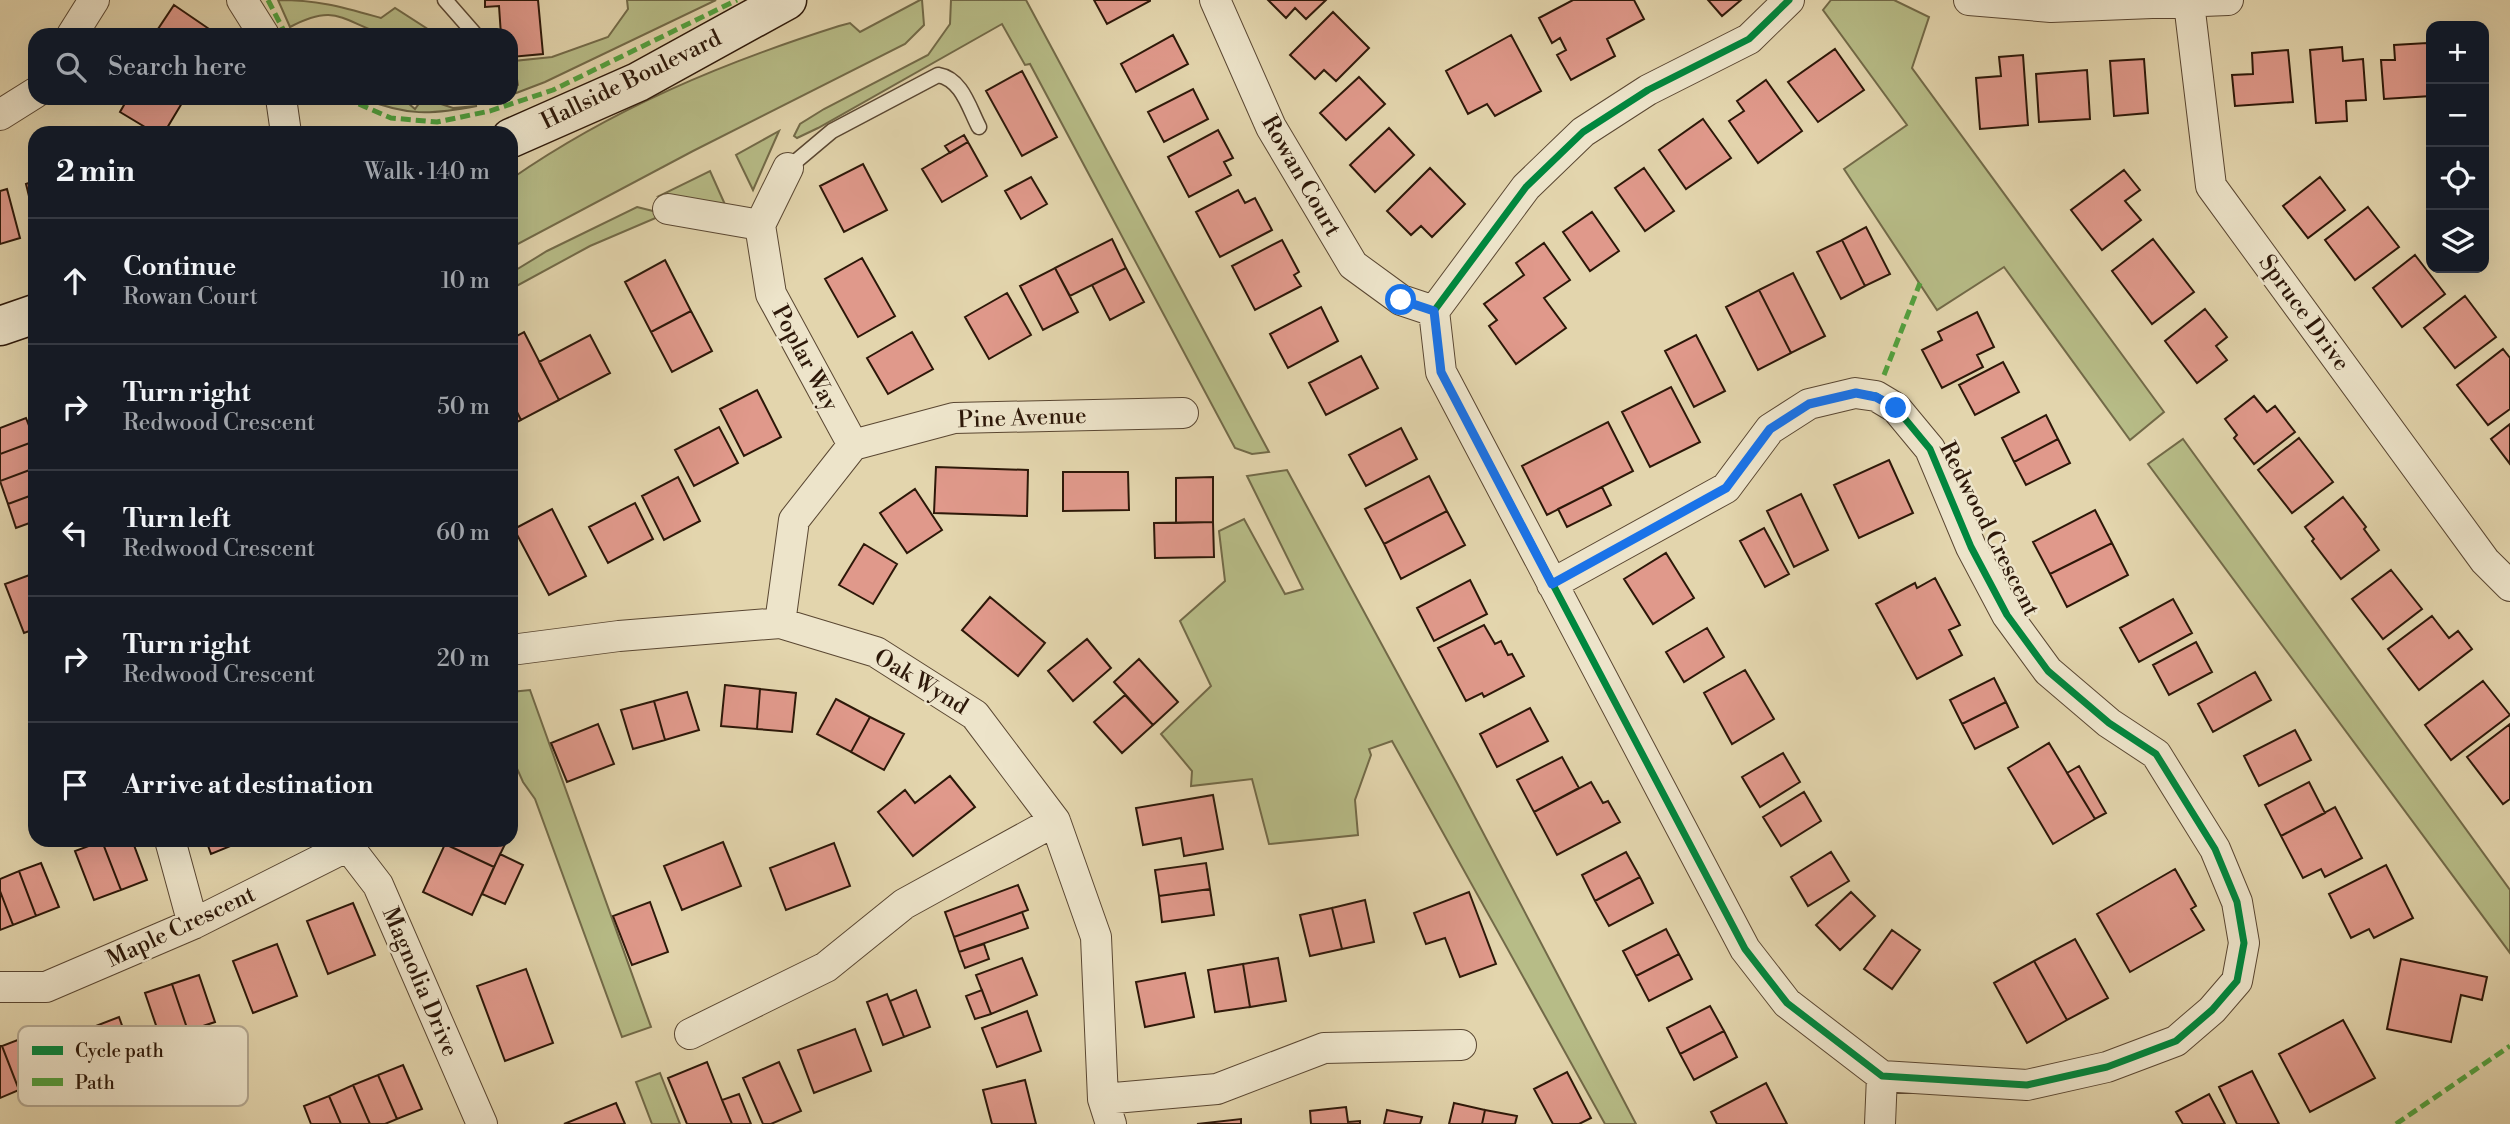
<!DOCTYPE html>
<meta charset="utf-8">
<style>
body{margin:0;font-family:"Libre Bodoni",serif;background:#242831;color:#f1f3f6}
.controls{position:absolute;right:21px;top:21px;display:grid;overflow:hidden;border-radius:14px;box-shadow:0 7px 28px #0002}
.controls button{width:63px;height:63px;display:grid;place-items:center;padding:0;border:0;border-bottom:2px solid #363941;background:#171b24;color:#f1f3f6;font:35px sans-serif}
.stop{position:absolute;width:21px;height:21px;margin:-16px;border:5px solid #1a73e8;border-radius:50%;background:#fff}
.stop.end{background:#1a73e8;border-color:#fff;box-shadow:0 2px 7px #0008}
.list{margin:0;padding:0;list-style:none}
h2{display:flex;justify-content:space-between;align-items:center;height:91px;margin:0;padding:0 28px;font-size:30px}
h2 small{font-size:23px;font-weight:400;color:#9ea1a6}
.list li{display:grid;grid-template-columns:46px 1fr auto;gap:21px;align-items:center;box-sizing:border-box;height:126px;padding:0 28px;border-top:2px solid #363941}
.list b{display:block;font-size:26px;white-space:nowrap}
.list p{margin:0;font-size:23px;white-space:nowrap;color:#9ea1a6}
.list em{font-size:23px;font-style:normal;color:#9ea1a6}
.icon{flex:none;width:38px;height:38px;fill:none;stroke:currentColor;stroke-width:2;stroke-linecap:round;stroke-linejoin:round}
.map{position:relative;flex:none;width:2510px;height:1124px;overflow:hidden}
.search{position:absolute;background:#171b24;box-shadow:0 7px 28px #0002;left:28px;top:28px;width:490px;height:77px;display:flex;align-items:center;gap:18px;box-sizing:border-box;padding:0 24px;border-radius:21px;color:#9ea1a6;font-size:26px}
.panel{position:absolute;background:#171b24;box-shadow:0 7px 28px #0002;left:28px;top:126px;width:490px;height:721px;border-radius:21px}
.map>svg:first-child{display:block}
.green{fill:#b7bc87;stroke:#726a48;stroke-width:2}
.building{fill:#e0998b;stroke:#2d1809;stroke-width:2}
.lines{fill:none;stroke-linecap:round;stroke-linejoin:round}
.lane-casing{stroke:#5a4732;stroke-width:17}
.street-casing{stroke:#5a4732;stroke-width:32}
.secondary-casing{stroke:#2d1809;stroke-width:41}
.lane{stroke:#ede4ca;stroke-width:14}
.street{stroke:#ede4ca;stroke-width:30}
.secondary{stroke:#ede4ca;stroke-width:38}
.quiet{stroke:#52a13e;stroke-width:5;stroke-dasharray:10 5;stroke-linecap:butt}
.cycleway-casing{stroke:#ede4ca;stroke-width:11}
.cycleway{stroke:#00873e;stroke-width:7}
.route{stroke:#1a73e8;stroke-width:9}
.labels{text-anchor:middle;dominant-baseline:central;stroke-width:5;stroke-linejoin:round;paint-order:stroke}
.street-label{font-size:23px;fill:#2d1809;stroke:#ede4ca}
.key{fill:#ede4ca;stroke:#b3a790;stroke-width:2}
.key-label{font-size:19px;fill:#2d1809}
</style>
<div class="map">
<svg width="2510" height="1124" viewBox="0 0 2510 1124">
<rect width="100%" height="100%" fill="#e3d5ad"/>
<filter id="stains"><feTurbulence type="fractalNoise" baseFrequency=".00286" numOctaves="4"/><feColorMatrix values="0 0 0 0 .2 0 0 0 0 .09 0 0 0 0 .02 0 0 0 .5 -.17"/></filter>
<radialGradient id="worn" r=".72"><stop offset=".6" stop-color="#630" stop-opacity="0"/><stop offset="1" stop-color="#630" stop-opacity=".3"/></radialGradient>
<path class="green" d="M278 0C319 0 342 7 381 18L395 8 437 35C420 35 397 39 382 34 341 20 335 3 290 27Z
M627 0H716L545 82 511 95V89L518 85 514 61 552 57 608 37 628 9Z
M920 0H922L924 25 905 44 693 151 516 245 511 239V179C612 109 722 63 839 26L850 23 860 32Z
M951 0H1026L1269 452 1252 454 1235 448 1030 64 1025 65 1002 24 818 128 797 138 794 136 800 124 824 109 928 55 950 24Z
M1831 0H1894L1929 17 1912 68 2164 412 2130 440 2004 267 1937 310 1844 169 1907 125 1823 10Z
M362 98H402L415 109 423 98 453 108 477 106C430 115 407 116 362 98Z
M779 131 753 190 736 155Z
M710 171 727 209 659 196Z
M637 207 665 214 590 246 511 289V273L547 251Z
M2183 439 2510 890V953L2148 464Z
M1287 470 1457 783 1636 1124H1605L1392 741 1369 749 1371 755 1355 800 1358 835 1269 844 1252 779 1191 786 1192 771 1161 734 1211 686 1180 621 1225 581 1219 531 1244 519 1285 594 1303 589 1247 476Z
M530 690 651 1027 622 1037 535 799 523 782 511 755V692Z
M660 1073 680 1124H652L636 1082Z"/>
<path class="building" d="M485 0H538L543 54 511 57V35H501L499 6 485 7Z
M1094 0H1150V1L1107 24Z
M1268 0H1326L1306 19 1295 8 1286 18Z
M1573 0H1634L1644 19 1607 39 1615 56 1571 80 1557 55 1566 50 1560 38 1552 43 1539 18Z
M1708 0H1741L1722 16Z
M174 5 215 33 214 35H154Z
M1333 12 1369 48 1336 81 1324 70 1315 79 1290 55Z
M1173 35 1188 64 1136 92 1121 64Z
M1511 35 1541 91 1495 116 1487 104 1468 114 1446 71Z
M2427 43 2431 96 2384 99 2381 60H2395L2394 45Z
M2342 47 2343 61 2363 59 2366 100 2346 101 2347 121 2316 123 2310 50Z
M1835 49 1864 90 1818 122 1788 82Z
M2288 50 2293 102 2235 106 2232 75 2253 74 2252 53Z
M2023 55 2028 125 1980 129 1976 78 2001 76 1999 57Z
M2144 59 2148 113 2114 116 2110 61Z
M2484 64 2486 98 2484 99Z
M2087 70 2090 119 2039 122 2036 74Z
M1022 71 1057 137 1022 156 986 91Z
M1359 77 1385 104 1346 140 1320 113Z
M1766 80 1802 131 1758 163 1729 121 1744 111 1737 101Z
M1193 89 1208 119 1164 142 1148 112Z
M128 98H185L164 133H155L120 112Z
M1703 119 1731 158 1686 189 1659 150Z
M1389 128 1414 155 1375 192 1350 165Z
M1218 130 1233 158 1224 162 1231 175 1189 197 1168 157Z
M964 135 968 142 950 153 945 146Z
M968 142 987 176 942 202 922 169Z
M863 164 887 210 844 232 820 186Z
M1430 168 1465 204 1432 237 1421 226 1411 235 1387 211Z
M1644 168 1674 211 1645 231 1615 188Z
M2124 170 2140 190 2125 201 2141 220 2102 250 2071 210Z
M1031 177 1047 204 1021 219 1005 191Z
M2320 177 2345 210 2308 238 2283 206Z
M35 181V221L26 184Z
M7 189 20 238 0 244V191Z
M1238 190 1245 203 1255 198 1272 230 1220 257 1196 212Z
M2368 207 2399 247 2355 280 2325 240Z
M1592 212 1619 251 1590 271 1563 232Z
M1866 227 1890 274 1865 286 1842 240Z
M1112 239 1126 268 1070 296 1055 268Z
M2153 239 2194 292 2152 324 2112 271Z
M1282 240 1299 272 1294 275 1301 286 1255 310 1232 266Z
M1842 240 1865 286 1841 299 1817 252Z
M1544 243 1570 280 1544 298 1566 328 1516 364 1489 326 1497 320 1484 304 1524 275 1516 263Z
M2415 255 2445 294 2402 327 2373 288Z
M862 258 895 316 858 337 825 279Z
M665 260 691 311 651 332 625 282Z
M1055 268 1078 312 1043 330 1020 286Z
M1126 268 1144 302 1110 320 1092 285Z
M1793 273 1825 336 1791 353 1759 290Z
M1759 290 1791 353 1758 370 1726 307Z
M1007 293 1031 335 989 359 965 317Z
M2465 296 2496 337 2455 368 2424 328Z
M1321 307 1338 341 1288 368 1270 334Z
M2205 309 2227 337 2216 346 2227 360 2197 383 2165 341Z
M691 311 712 351 672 372 651 332Z
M1977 312 1994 347 1977 355 1983 367 1942 388 1922 350 1942 340 1938 332Z
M524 332 559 400 521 420 511 400V339Z
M912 332 933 369 888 394 867 358Z
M590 335 610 373 559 400 539 362Z
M1696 335 1725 391 1694 407 1665 351Z
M2503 349 2510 358V409L2488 425 2457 385Z
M1361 356 1378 388 1326 415 1309 383Z
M2003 362 2019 392 1975 415 1959 385Z
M1671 387 1700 442 1650 467 1622 412Z
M757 390 781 437 744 456 720 409Z
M2254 396 2267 412 2275 406 2295 432 2254 464 2234 438 2237 435 2225 419Z
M511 400 521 420 511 425Z
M2046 415 2058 439 2014 462 2002 438Z
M26 418 35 441 0 454V428Z
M1608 422 1633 471 1547 515 1522 466Z
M2510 424V464L2491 439Z
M719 427 738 463 694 486 675 450Z
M1401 428 1417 459 1366 486 1349 455Z
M2299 438 2333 482 2292 513 2258 470Z
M2058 439 2070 463 2026 485 2014 462Z
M35 441V468L0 481V454Z
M1889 460 1913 513 1859 538 1834 485Z
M936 467 1028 470 1027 516 934 513Z
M35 468V494L8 504 0 481Z
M1063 472H1128L1129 510 1063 511Z
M1429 476 1447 511 1384 544 1365 509Z
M678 477 700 521 664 540 642 496Z
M1213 477V522L1176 523V478Z
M1602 487 1611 505 1567 527 1558 509Z
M915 489 942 530 907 553 880 513Z
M35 494V521L16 528 8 504Z
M1801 494 1828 550 1794 567 1767 511Z
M2343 497 2366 527 2364 529 2379 550 2341 579 2312 541 2314 539 2305 527Z
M635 503 653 539 608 563 589 527Z
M552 509 586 576 549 595 514 529Z
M2095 510 2112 543 2050 574 2033 542Z
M1447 511 1465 545 1401 579 1384 544Z
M1213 522 1214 557 1155 558 1154 523Z
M1764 528 1789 574 1765 587 1740 541Z
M2112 543 2128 575 2067 607 2050 574Z
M864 544 897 564 873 604 839 585Z
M1666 553 1694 598 1653 624 1624 579Z
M2391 570 2422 609 2383 639 2352 599Z
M35 573V629L24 633 5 584Z
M1935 578 1960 625 1949 630 1962 655 1917 679 1876 604 1915 583 1917 588Z
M1470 580 1487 614 1434 641 1417 608Z
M990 597 1045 643 1018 676 962 630Z
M2173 599 2192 633 2139 662 2120 628Z
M2432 616 2449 638 2458 631 2472 649 2419 690 2388 649Z
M1484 625 1495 644 1501 641 1508 655 1512 654 1524 676 1484 697 1482 693 1466 701 1438 648Z
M1707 628 1724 657 1684 682 1666 652Z
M1087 639 1111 668 1073 701 1048 671Z
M2196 642 2212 672 2169 695 2153 665Z
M1139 659 1178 702 1153 725 1114 682Z
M1745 670 1774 719 1732 744 1704 693Z
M2255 672 2271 700 2213 732 2198 704Z
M1994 678 2006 702 1962 724 1950 700Z
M2483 681 2510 715 2451 760 2425 725Z
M725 685 760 689 757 729 721 726Z
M760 689 796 693 792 732 757 729Z
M687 692 699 730 665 740 654 701Z
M1125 695 1153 725 1122 753 1094 722Z
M836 699 870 717 851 752 817 734Z
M654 701 665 740 633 749 621 710Z
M2006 702 2018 727 1975 749 1962 724Z
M1530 708 1548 741 1497 767 1480 734Z
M870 717 904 734 884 770 851 752Z
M598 724 614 764 567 782 551 743Z
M2510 724V799L2503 804 2467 757Z
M2295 730 2311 760 2259 786 2244 756Z
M2049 743 2095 819 2053 844 2008 768Z
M1783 753 1800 782 1760 807 1742 777Z
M1562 757 1579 788 1534 812 1517 780Z
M2079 766 2106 813 2095 819 2067 773Z
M950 776 975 807 913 856 878 812 905 790 915 803Z
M1591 782 1603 803 1608 801 1620 822 1557 855 1534 812Z
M2309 782 2325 813 2281 836 2265 805Z
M1804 792 1821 821 1781 846 1763 817Z
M1213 795 1223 849 1184 856 1181 838 1143 845 1136 808Z
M2335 807 2362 858 2325 877 2321 869 2303 878 2281 836Z
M105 840H132L147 880 121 890 102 841Z
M206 840H237L238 843 211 854Z
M447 840H507L494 867 445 844Z
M102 841 121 890 94 900 75 851Z
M723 842 741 886 682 910 664 866Z
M834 843 850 886 786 910 770 868Z
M445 844 494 867 472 915 423 892Z
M1626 852 1640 877 1595 901 1582 875Z
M1831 852 1849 881 1808 906 1791 877Z
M500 854 523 865 505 904 482 894Z
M41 863 59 907 36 916 19 871Z
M1206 863 1210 889 1159 896 1155 870Z
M2386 865 2413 918 2374 938 2369 929 2351 938 2329 894Z
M2175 869 2196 906 2191 909 2204 930 2130 972 2097 914Z
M19 871 36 916 13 925 0 891V879Z
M1640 877 1653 903 1609 926 1595 901Z
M1018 885 1028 910 954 937 945 912Z
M1210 889 1214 915 1162 922 1159 896Z
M0 891 13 925 0 930Z
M1469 892 1496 964 1460 977 1445 938 1426 944 1414 913Z
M1851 892 1875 916 1840 950 1816 925Z
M1365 900 1374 942 1342 949 1332 908Z
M650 902 668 952 632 965 613 916Z
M353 903 375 955 328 974 307 921Z
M1332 908 1342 949 1310 956 1300 915Z
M1022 912 1028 928 959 952 954 937Z
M1666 929 1679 954 1636 976 1623 951Z
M1892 930 1920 950 1892 989 1864 969Z
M2075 939 2108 998 2067 1020 2034 961Z
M277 944 297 996 253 1013 233 961Z
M984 944 989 959 965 968 959 952Z
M1679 954 1692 979 1649 1001 1636 976Z
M1022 958 1037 995 991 1014 976 975Z
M1278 958 1286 1001 1250 1007 1243 964Z
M2401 959 2487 977 2482 1000 2461 995 2451 1042 2387 1029Z
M2034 961 2067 1020 2027 1043 1994 983Z
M1243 964 1250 1007 1215 1012 1208 970Z
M526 969 553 1043 505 1061 477 986Z
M1185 973 1194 1017 1145 1027 1136 982Z
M199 975 215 1022 188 1031 172 984Z
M172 984 188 1031 161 1040 145 993Z
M916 990 930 1027 904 1037 890 1001Z
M982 990 991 1014 975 1019 966 996Z
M887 994 904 1037 883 1045 867 1002Z
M1710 1006 1724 1031 1680 1054 1667 1028Z
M1027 1011 1041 1051 997 1067 982 1028Z
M119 1017 135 1062 110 1071 93 1027Z
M2343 1020 2375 1078 2310 1112 2279 1054Z
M855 1029 871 1071 814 1093 798 1050Z
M1724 1031 1737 1057 1694 1080 1680 1054Z
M28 1036 45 1081 19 1090 2 1046Z
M0 1046H2L19 1090 0 1098Z
M707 1062 722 1100 732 1124H687L668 1078Z
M779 1062 801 1111 771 1124H763L743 1078Z
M403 1065 422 1109 397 1119 378 1075Z
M2252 1071 2279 1124H2237L2219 1087Z
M1567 1072 1591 1118 1579 1124H1553L1534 1089Z
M378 1075 397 1119 385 1124H370L353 1085Z
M1025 1080 1036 1124H992L983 1090Z
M1766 1083 1787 1124H1717L1711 1112Z
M353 1085 370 1124H341L329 1096Z
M739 1094 751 1124H732L722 1100Z
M2209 1094 2225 1124H2183L2176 1112Z
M329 1096 341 1124H311L304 1106Z
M616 1103 625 1124H564Z
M1454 1103 1485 1110 1482 1124H1449Z
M1346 1107 1348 1122 1360 1121V1124H1311L1310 1111Z
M1387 1110 1422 1117 1420 1124H1384Z
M1485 1110 1517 1116 1515 1124H1482Z
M1241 1119V1124H1197Z"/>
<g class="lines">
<defs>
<path id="lane" d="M445 0 474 33
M788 168 832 131 938 75C962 79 969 108 979 127"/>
<path id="street" d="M242 0 264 35
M1215 0 1271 127 1353 265 1401 300 1434 311
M1969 0 2051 7 2228 0
M2189 3 2211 186 2485 561 2510 586
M72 35 94 0
M281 98 286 133
M0 115 35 93
M668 209 760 225
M760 225 771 294 853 445
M760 225 788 168
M1552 584 1726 488 1770 429 1809 404 1855 393 1876 396 1896 408 1930 449 1971 547 2007 615 2048 671 2109 723 2156 754 2215 849 2237 902 2244 943 2237 981 2212 1010 2176 1041 2107 1067 2027 1085 1882 1076 1787 1003 1745 949 1441 372 1434 311 1526 187 1583 132 1648 90 1749 39 1789 0
M780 623 794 520 853 445 954 418 1183 413
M511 650 619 636 780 623 876 652 975 715 1055 821 1096 937 1103 1099 1111 1124
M170 840 193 924
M348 846 378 885 482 1124
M0 987H46L193 924 348 846 354 840
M690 1034 826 967 904 904 1055 821
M1103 1099 1217 1089 1324 1048 1461 1045
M1880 1124 1882 1076"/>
<path id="secondary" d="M511 138 638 82 787 0
M0 326 35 314"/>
</defs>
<use href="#lane" class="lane-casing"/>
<use href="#street" class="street-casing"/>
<use href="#secondary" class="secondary-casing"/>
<use href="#lane" class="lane"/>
<use href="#street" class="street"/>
<use href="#secondary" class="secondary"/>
<path class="quiet" d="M268 0 286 35
M345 98 391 118 437 122 490 111 553 90 737 0
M1884 375 1920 283
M2396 1124 2510 1046"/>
<defs>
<path id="cycleway" d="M1552 584 1726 488 1770 429 1809 404 1855 393 1876 396 1896 408 1930 449 1971 547 2007 615 2048 671 2109 723 2156 754 2215 849 2237 902 2244 943 2237 981 2212 1010 2176 1041 2107 1067 2027 1085 1882 1076 1787 1003 1745 949 1441 372 1434 311 1526 187 1583 132 1648 90 1749 39 1789 0"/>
</defs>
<use href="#cycleway" class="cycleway-casing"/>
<use href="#cycleway" class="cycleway"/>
</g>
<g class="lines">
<path class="route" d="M1401 300 1434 311 1441 372 1552 584 1726 488 1770 429 1809 404 1856 393 1876 397 1896 408"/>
</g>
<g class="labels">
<g class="street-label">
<text transform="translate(631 80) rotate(-26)">Hallside Boulevard</text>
<text transform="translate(1301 176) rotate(60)">Rowan Court</text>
<text transform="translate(2304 313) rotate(54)">Spruce Drive</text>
<text transform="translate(805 358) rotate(62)">Poplar Way</text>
<text transform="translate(1022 418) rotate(-2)">Pine Avenue</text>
<text transform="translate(1989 529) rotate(63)">Redwood Crescent</text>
<text transform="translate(921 682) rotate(31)">Oak Wynd</text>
<text transform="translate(181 927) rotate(-25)">Maple Crescent</text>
<text transform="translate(420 982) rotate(67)">Magnolia Drive</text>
</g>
</g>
<rect x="18" y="1026" width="230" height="80" rx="10" class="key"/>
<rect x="32" y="1046" width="31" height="9" fill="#00873e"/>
<rect x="32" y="1078" width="31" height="8" fill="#52a13e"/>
<g class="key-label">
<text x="75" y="1057">Cycle path</text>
<text x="75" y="1089">Path</text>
</g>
<rect width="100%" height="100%" filter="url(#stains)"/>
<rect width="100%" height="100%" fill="url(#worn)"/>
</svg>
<div class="controls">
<button>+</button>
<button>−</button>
<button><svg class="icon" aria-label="locate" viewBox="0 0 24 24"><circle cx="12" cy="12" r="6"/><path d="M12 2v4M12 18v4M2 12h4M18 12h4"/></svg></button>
<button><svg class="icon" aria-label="layers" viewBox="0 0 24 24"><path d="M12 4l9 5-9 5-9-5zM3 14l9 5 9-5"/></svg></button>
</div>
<div class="stop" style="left:1401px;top:300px"></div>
<div class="stop end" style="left:1896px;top:408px"></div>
<div class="search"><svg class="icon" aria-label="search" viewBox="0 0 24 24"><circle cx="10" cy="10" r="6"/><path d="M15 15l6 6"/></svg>Search here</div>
<section class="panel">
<h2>2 min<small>Walk · 140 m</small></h2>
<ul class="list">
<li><svg class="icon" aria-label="ahead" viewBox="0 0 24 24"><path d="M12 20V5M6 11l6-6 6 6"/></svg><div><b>Continue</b><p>Rowan Court</p></div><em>10 m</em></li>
<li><svg class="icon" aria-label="right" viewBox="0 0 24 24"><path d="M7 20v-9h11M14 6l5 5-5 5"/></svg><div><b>Turn right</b><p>Redwood Crescent</p></div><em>50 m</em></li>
<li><svg class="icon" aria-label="left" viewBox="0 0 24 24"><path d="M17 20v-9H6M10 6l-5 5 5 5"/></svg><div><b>Turn left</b><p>Redwood Crescent</p></div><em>60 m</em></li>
<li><svg class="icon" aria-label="right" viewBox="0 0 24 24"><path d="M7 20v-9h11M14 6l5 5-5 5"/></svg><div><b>Turn right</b><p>Redwood Crescent</p></div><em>20 m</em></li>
<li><svg class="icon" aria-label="arrive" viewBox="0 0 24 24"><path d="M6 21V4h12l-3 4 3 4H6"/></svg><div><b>Arrive at destination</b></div></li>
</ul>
</section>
</div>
